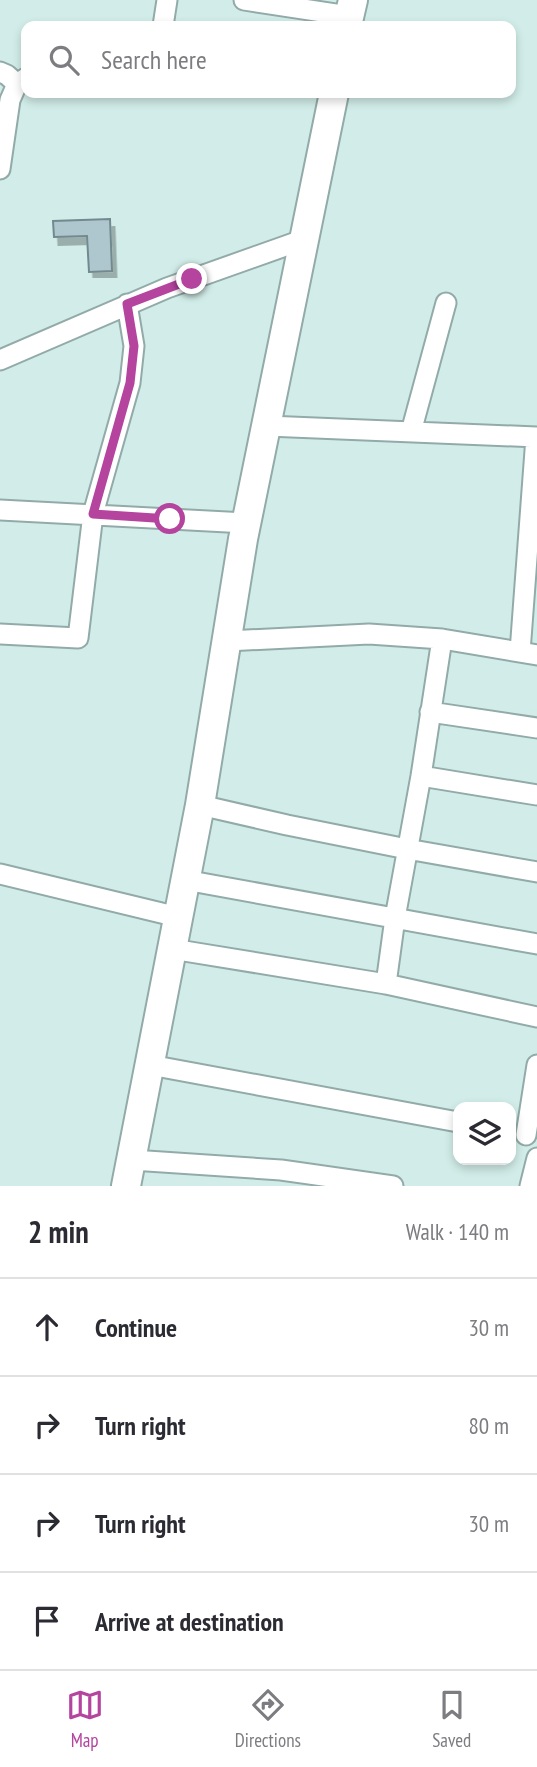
<!DOCTYPE html>
<meta charset="utf-8">
<style>
body{margin:0;font-family:"PT Sans Narrow",sans-serif;background:#f7f7f7;color:#2b2b33}
.controls{position:absolute;right:21px;bottom:21px;display:grid;overflow:hidden;border-radius:14px;box-shadow:0 4px 10px #0003}
.controls button{width:63px;height:63px;display:grid;place-items:center;padding:0;border:0;border-bottom:2px solid #e1e1e2;background:#fff;color:#2b2b33;font:35px sans-serif}
.stop{position:absolute;width:21px;height:21px;margin:-16px;border:5px solid #b5449f;border-radius:50%;background:#fff}
.stop.end{background:#b5449f;border-color:#fff;box-shadow:0 2px 7px #0008}
.list{margin:0;padding:0;list-style:none}
h2{display:flex;justify-content:space-between;align-items:center;height:91px;margin:0;padding:0 28px;font-size:30px}
h2 small{font-size:23px;font-weight:400;color:#7c7c81}
.list li{display:grid;grid-template-columns:46px 1fr auto;gap:21px;align-items:center;box-sizing:border-box;height:98px;padding:0 28px;border-top:2px solid #e1e1e2}
.list b{display:block;font-size:26px;white-space:nowrap}
.list em{font-size:23px;font-style:normal;color:#7c7c81}
.icon{flex:none;width:38px;height:38px;fill:none;stroke:currentColor;stroke-width:2;stroke-linecap:round;stroke-linejoin:round}
.map{position:relative;flex:none;width:537px;height:1186px;overflow:hidden}
.search{position:absolute;background:#fff;box-shadow:0 4px 10px #0003;left:21px;right:21px;top:21px;height:77px;display:flex;align-items:center;gap:18px;box-sizing:border-box;padding:0 24px;border-radius:14px;color:#7c7c81;font-size:26px}
.sheet{height:483px;background:#fff}
nav{display:flex;justify-content:space-around;align-items:center;box-sizing:border-box;height:98px;border-top:2px solid #e1e1e2;background:#fff;font-size:19px;color:#7c7c81}
nav a{display:grid;justify-items:center;gap:4px}
nav .on{color:#b5449f}
.map>svg:first-child{display:block}
.building{fill:#aec6cd;stroke:#72898f;stroke-width:2;filter:url(#shadow)}
.lines{fill:none;stroke-linecap:round;stroke-linejoin:round}
.street-casing{stroke:#92aba8;stroke-width:23}
.secondary-casing{stroke:#92aba8;stroke-width:32}
.street{stroke:#fff;stroke-width:19}
.secondary{stroke:#fff;stroke-width:28}
.route{stroke:#b5449f;stroke-width:9}
</style>
<div class="map">
<svg width="537" height="1186" viewBox="0 0 537 1186">
<defs>
<filter id="shadow"><feDropShadow dx="4.5" dy="8" stdDeviation="0" flood-color="#0004"/></filter>
</defs>
<rect width="100%" height="100%" fill="#d2ede9"/>
<path class="building" d="M110 219 112 271 89 272 87 236 54 237 53 221Z"/>
<g class="lines">
<defs>
<path id="street" d="M244 0 349 16
M163 26 167 0
M0 72 7 75 17 84
M0 169 10 100 17 84 26 78
M0 360 167 288 305 239
M267 426 537 437
M411 432 446 303
M0 510 246 523
M0 634 78 638 93 514 130 383 134 346 127 304
M227 641 369 634 442 639 537 655
M520 652 536 437
M430 712 537 728
M421 776 537 795
M200 805 287 825 407 849 537 872
M0 874 178 917
M185 880 537 944
M172 949 386 984 537 1017
M386 984 395 918 421 776 442 639
M150 1065 458 1122
M526 1135 537 1065
M132 1160 281 1170 393 1186
M530 1186 537 1158"/>
<path id="secondary" d="M347 26 353 0
M126 1186 200 805 243 539 334 93"/>
</defs>
<use href="#street" class="street-casing"/>
<use href="#secondary" class="secondary-casing"/>
<use href="#street" class="street"/>
<use href="#secondary" class="secondary"/>
</g>
<g class="lines">
<path class="route" d="M170 519 93 514 130 383 134 346 127 304 192 279"/>
</g>
</svg>
<div class="controls">
<button><svg class="icon" aria-label="layers" viewBox="0 0 24 24"><path d="M12 4l9 5-9 5-9-5zM3 14l9 5 9-5"/></svg></button>
</div>
<div class="stop" style="left:170px;top:519px"></div>
<div class="stop end" style="left:192px;top:279px"></div>
<div class="search"><svg class="icon" aria-label="search" viewBox="0 0 24 24"><circle cx="10" cy="10" r="6"/><path d="M15 15l6 6"/></svg>Search here</div>
</div>
<section class="sheet">
<h2>2 min<small>Walk · 140 m</small></h2>
<ul class="list">
<li><svg class="icon" aria-label="ahead" viewBox="0 0 24 24"><path d="M12 20V5M6 11l6-6 6 6"/></svg><div><b>Continue</b></div><em>30 m</em></li>
<li><svg class="icon" aria-label="right" viewBox="0 0 24 24"><path d="M7 20v-9h11M14 6l5 5-5 5"/></svg><div><b>Turn right</b></div><em>80 m</em></li>
<li><svg class="icon" aria-label="right" viewBox="0 0 24 24"><path d="M7 20v-9h11M14 6l5 5-5 5"/></svg><div><b>Turn right</b></div><em>30 m</em></li>
<li><svg class="icon" aria-label="arrive" viewBox="0 0 24 24"><path d="M6 21V4h12l-3 4 3 4H6"/></svg><div><b>Arrive at destination</b></div></li>
</ul>
</section>
<nav>
<a class="on"><svg class="icon" aria-label="map" viewBox="0 0 24 24"><path d="M3 6l6-2 6 2 6-2v14l-6 2-6-2-6 2zM9 4v14M15 6v14"/></svg>Map</a>
<a><svg class="icon" aria-label="directions" viewBox="0 0 24 24"><path d="M12 3l9 9-9 9-9-9zM9 14v-3h6M13 9l2 2-2 2"/></svg>Directions</a>
<a><svg class="icon" aria-label="saved" viewBox="0 0 24 24"><path d="M7 4h10v16l-5-4-5 4z"/></svg>Saved</a>
</nav>
